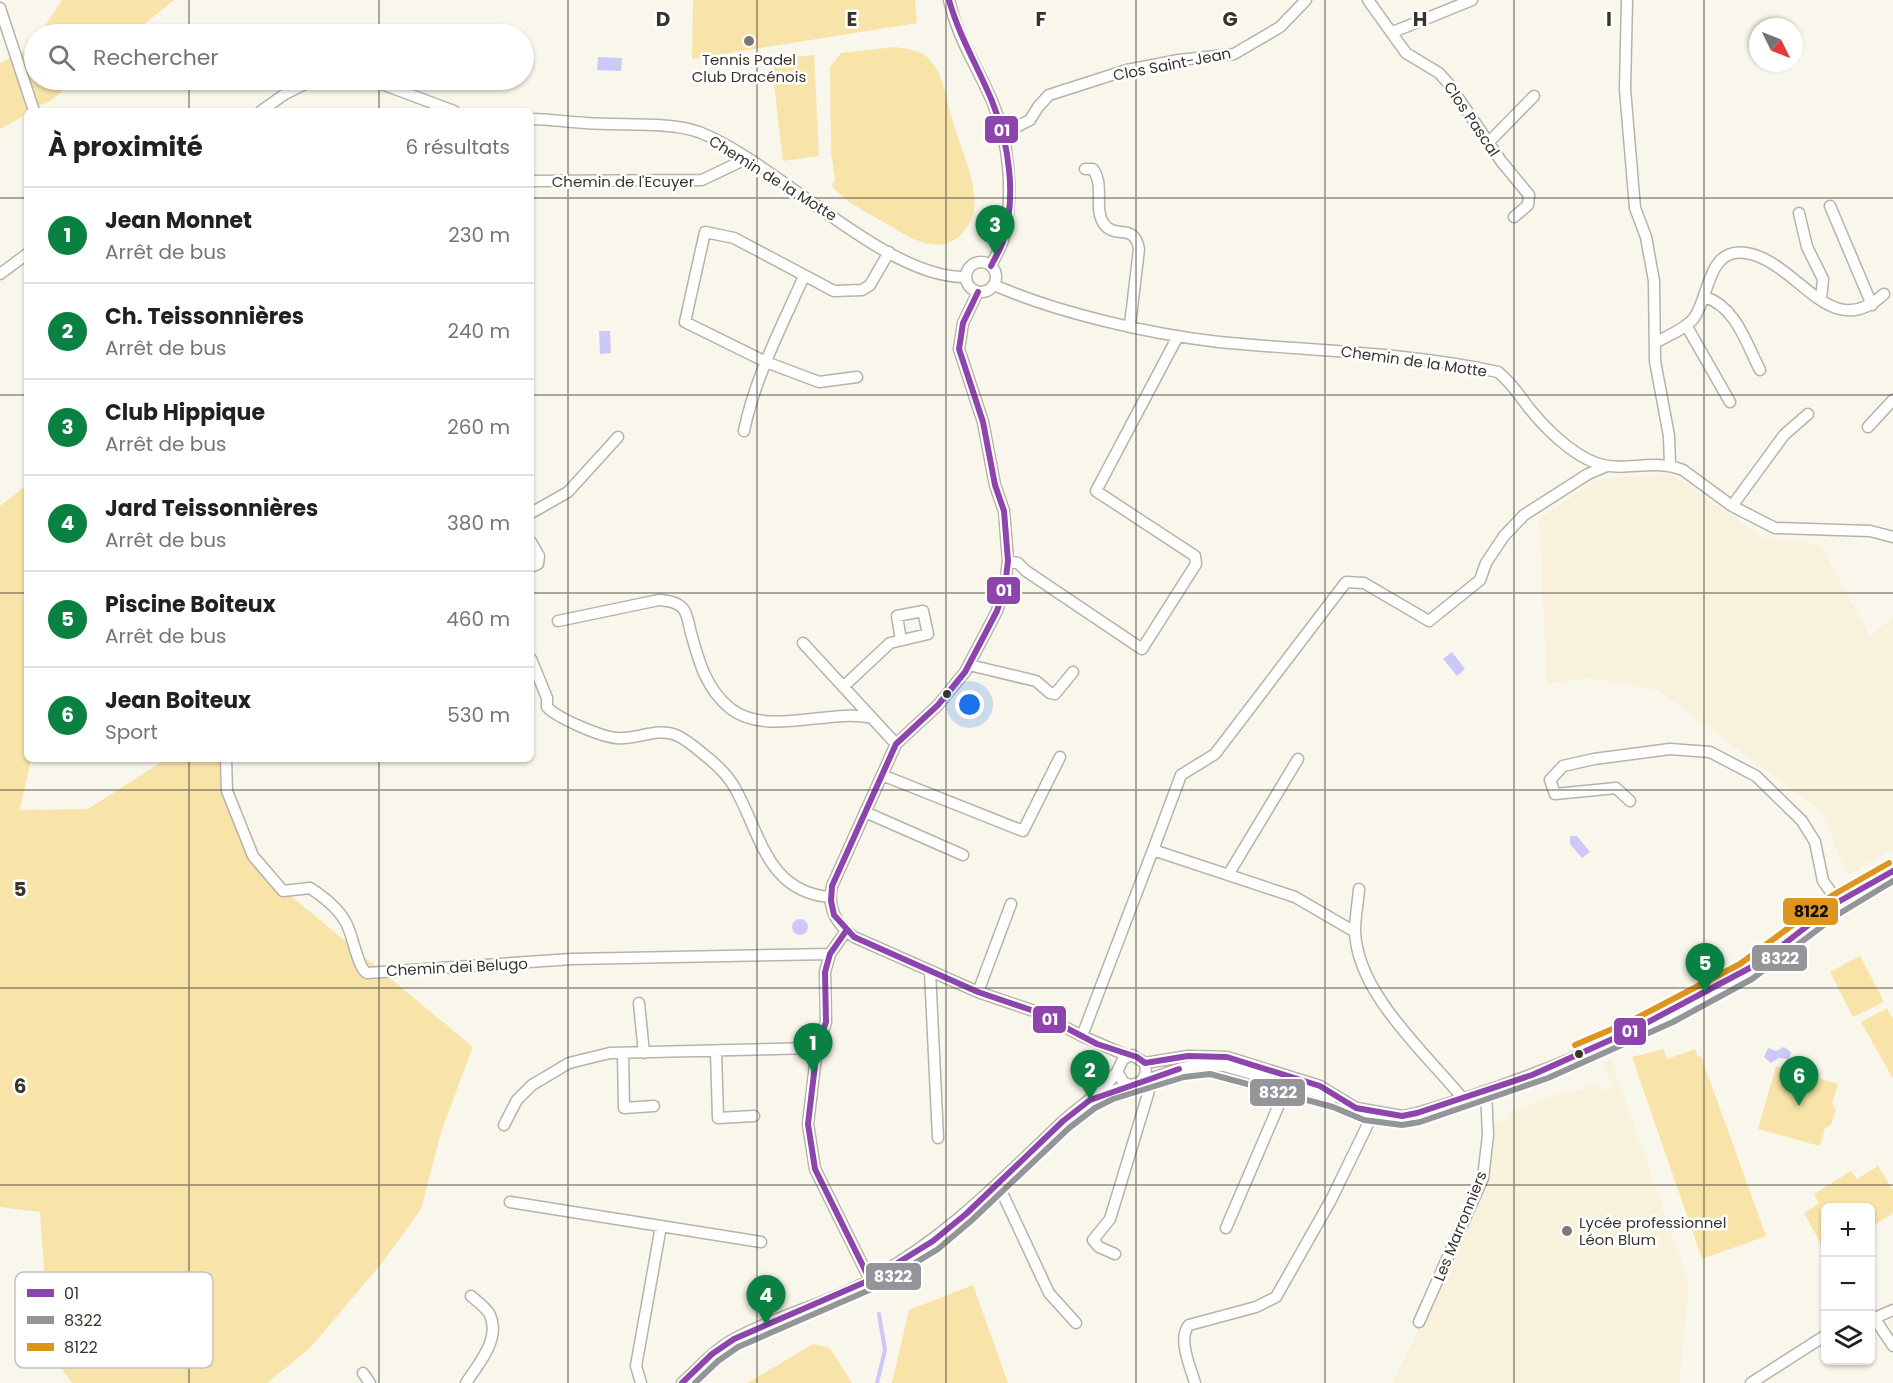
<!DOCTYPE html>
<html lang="fr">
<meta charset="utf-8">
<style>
body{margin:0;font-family:Poppins,sans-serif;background:#f2f2f2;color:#202124}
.controls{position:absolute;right:18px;bottom:18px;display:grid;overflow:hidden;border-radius:9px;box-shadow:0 2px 4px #0004}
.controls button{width:54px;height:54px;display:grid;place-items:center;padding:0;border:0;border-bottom:2px solid #e0e0e0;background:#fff;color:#202124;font:30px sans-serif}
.compass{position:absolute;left:1749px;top:18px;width:54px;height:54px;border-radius:50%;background:#fff;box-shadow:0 2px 4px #0004;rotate:133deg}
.you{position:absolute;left:970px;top:705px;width:21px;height:21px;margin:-15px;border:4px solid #fff;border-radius:50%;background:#1a73e8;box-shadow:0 0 0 9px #1a73e833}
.badge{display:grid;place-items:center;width:39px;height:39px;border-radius:50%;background:#0b8043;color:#fff;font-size:20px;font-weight:700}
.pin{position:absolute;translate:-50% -50px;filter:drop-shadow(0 2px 3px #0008)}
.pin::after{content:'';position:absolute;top:32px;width:21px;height:18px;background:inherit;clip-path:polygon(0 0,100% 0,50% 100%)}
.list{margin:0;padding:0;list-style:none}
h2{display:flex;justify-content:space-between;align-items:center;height:78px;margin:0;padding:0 24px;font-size:26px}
h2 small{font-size:20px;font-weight:400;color:#757577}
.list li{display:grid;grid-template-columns:39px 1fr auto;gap:18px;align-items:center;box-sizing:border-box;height:96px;padding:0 24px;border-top:2px solid #e0e0e0}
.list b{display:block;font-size:22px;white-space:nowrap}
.list p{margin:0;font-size:20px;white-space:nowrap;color:#757577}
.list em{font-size:20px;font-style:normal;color:#757577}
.icon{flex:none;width:33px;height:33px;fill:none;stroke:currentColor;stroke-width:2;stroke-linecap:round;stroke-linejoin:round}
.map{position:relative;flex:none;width:1893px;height:1383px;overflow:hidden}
.search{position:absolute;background:#fff;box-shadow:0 2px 4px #0004;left:24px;top:24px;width:510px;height:66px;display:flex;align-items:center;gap:15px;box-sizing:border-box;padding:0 21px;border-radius:33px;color:#757577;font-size:22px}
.panel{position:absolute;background:#fff;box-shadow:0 2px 4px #0004;left:24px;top:108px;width:510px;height:654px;border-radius:9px}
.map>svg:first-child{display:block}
.built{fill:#f8f1dc}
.green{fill:#f8e4a8}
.water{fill:#ccc8f8}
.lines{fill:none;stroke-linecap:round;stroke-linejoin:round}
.stream{stroke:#ccc8f8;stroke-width:4}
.minor-casing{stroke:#b6b3ab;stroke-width:13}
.minor{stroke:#fefefc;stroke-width:10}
.bus-1-casing{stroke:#fff;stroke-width:10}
.bus-2-casing{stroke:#fff;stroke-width:10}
.bus-3-casing{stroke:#fff;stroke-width:10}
.bus-1{stroke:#8e44ad;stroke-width:6}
.bus-2{stroke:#939598;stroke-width:6}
.bus-3{stroke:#dd951d;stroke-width:6}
.grid{fill:none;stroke:#37342c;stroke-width:1.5;stroke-opacity:0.55}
.poi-dot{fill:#7b786f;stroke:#fff;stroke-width:2}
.bus-dot{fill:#37342c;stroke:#fff;stroke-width:2}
.labels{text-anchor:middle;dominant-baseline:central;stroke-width:5;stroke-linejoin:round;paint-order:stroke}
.poi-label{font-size:15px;fill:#37342c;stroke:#fff}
.street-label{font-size:15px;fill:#37342c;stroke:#fff}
.key{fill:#fff;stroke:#c3c2c0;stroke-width:1.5}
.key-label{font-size:16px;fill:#37342c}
.grid-label{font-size:20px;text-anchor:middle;font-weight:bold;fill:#37342c;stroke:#fff;stroke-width:5;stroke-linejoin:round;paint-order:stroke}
.line-badge{stroke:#fff;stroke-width:2}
.badge-label{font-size:16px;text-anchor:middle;font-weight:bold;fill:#fff}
.pale-badge-label{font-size:16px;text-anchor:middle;font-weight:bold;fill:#111}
</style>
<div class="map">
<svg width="1893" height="1383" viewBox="0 0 1893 1383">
<rect width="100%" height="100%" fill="#f9f6ec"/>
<path class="built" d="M1671 474 1763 537 1821 545 1870 637 1893 616V849L1847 875 1822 812 1658 690 1589 678 1547 684 1539 519 1598 479Z
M1611 1060 1689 1283 1679 1383H1392L1438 1291 1486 1180 1490 1124 1510 1118 1508 1113 1567 1091 1568 1094 1599 1082 1603 1091 1612 1087 1605 1063Z"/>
<path class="green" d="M62 0H174L132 34H40Z
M693 0H915L917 23 692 59Z
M34 43V80H76L50 101 27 111V114L0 129V63L32 47Z
M895 47C907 49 921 50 929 59 945 76 946 101 953 122 960 145 978 186 974 210 973 218 969 224 965 230 945 257 913 241 892 227 873 215 846 204 832 186L835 180 831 152 830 67 841 53Z
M814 55 819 156 783 161 771 59Z
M27 485V759H31L20 810 88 809 166 759H223L250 862 473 1047 442 1129 421 1209 382 1263 310 1348 267 1383H72L50 1352 40 1212 0 1207V506Z
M1860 956 1884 1002 1853 1017 1830 972Z
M1887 1008 1893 1019V1079L1861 1022Z
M1663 1049 1667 1059 1695 1049 1698 1057 1701 1056 1766 1236 1702 1259 1632 1057Z
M1776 1066 1838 1084 1832 1103 1836 1109 1831 1125 1825 1128 1820 1146 1758 1129Z
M1878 1166 1893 1190V1213L1871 1228 1870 1208H1826L1825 1251 1804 1213 1819 1203 1814 1194 1851 1171 1857 1179Z
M973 1285 1008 1383H892L909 1310Z
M813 1344 830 1348 852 1383H747Z"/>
<path class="water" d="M598 57 622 58 621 71 597 70Z
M599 331H610L611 353 600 354Z
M1452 652 1465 669 1457 676 1443 659Z
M1572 836H1577L1590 852 1582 858 1570 844V837Z
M792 927a8 8 0 1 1 16 0a8 8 0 1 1-16 0Z
M1784 1047 1791 1052 1789 1059 1779 1058 1771 1063 1764 1057 1768 1048 1776 1051Z"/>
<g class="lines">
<path class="stream" d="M877 1383 885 1350 879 1314"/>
<defs>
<path id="minor" d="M949 0C958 40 976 64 992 101 1009 140 1014 195 1004 236 1002 247 995 256 991 266
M1368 0 1406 53 1439 73 1448 83 1501 161 1529 195 1528 205 1514 217
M1627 0 1625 89 1635 208 1646 237 1654 281 1655 361 1669 436 1670 464
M0 8 34 111
M1393 32 1472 0
M371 80 454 111
M261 111 285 94 313 80
M531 119C549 119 567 122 586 123 619 126 668 121 699 132 777 162 885 279 966 277
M1002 134 1030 120 1038 107 1049 95 1127 70 1179 60 1234 54 1280 27 1306 0
M1488 143 1534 96
M1085 169H1093C1105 186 1093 208 1104 224 1116 240 1134 222 1139 249L1130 325
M531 181 702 180 746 159
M1830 206 1872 305
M1799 213 1807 247 1823 279 1821 299
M966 277a15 15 0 1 1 30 0a15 15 0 1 1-30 0Z
M0 274 27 254
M994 285C1058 313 1149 334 1219 342 1312 351 1406 352 1498 372 1511 382 1519 395 1529 408 1545 428 1571 454 1596 463 1623 473 1655 458 1683 470L1732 506 1775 528 1870 531 1893 537
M978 292 963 323 959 349 983 422 995 485 1004 511 1008 561 1005 586 997 611 965 672 938 705 896 744 832 886C827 908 836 924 854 937L978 992 1034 1011 1082 1036 1128 1056
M1705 297C1736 307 1746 343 1760 370
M1686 325 1730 402
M1656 342C1668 336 1685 329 1694 318 1710 296 1707 247 1746 253 1798 261 1830 345 1884 294
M857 377 819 382 766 362 685 322 705 232 734 238 834 291 862 290 870 285 889 252
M1868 427 1893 400
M744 431C755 377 782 326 804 276
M1732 506 1784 435 1808 414
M531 513 568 492 618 437
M531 542 539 556 538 564 531 567
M1008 561 1018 563 1026 571 1142 649 1196 564 1195 556 1096 491 1178 336
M558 621 659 600C668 601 679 602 684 610 688 616 689 626 691 633 699 662 706 689 731 709 768 737 830 708 872 718
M803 643 896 744
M531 659 547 698V707C557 718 601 737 617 738 636 740 657 727 676 735 685 739 695 747 702 753 715 763 729 776 736 790 761 836 768 892 830 897
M969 665 1036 681 1050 693 1055 694 1073 672
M843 687 890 643 928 634 923 611 897 616 901 640
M226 759 227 791 253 856 283 891 310 888C324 897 337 907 345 921 353 933 357 968 367 973L572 959 830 954
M882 775 1023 831 1060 757
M1630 801 1616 788 1555 794 1550 780 1563 766 1594 759 1670 749 1710 752 1756 776 1802 821 1815 842 1823 881 1838 902
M865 812 963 855
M1153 850 1181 775 1215 754 1346 582 1364 583 1429 621 1480 580 1486 563 1504 536 1524 515 1588 474 1607 466
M1228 875 1298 759
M1359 889C1358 903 1355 917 1355 931 1357 994 1426 1053 1464 1100
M846 931 830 954 825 972 826 1022 817 1048 808 1124 815 1169 870 1280
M930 971 938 1138
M978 992 1011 904
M639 1003 644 1053
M1082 1036 1153 850 1295 897 1355 932
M716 1052 718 1118 754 1116
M623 1053 624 1108 654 1106
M1145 1063 1188 1056 1227 1057 1320 1086 1356 1108 1402 1116 1417 1113C1530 1080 1646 1031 1747 971 1770 957 1791 938 1812 921 1838 902 1864 885 1893 871
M1141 1082 1146 1073 1145 1063 1132 1055 1123 1059 1117 1072 1124 1083 1132 1085 1182 1068 1198 1065 1224 1066 1333 1097
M1096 1098 1128 1085
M504 1125 517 1100 532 1085 569 1063 610 1053 817 1048
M998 1184 1049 1293 1076 1323
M510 1202 761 1242
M1226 1228 1290 1079
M1115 1254 1099 1247 1093 1240 1110 1219 1148 1094 1150 1085 1146 1074
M1875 1319 1893 1346
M1870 1320 1893 1310
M1419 1322 1483 1178 1488 1135 1486 1091
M363 1373 370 1383
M466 1383C479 1363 502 1338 489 1313 485 1307 477 1301 471 1296
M641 1383 636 1366 661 1226
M682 1383C699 1368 714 1350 734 1339 777 1315 828 1304 871 1279 948 1236 997 1184 1060 1124 1079 1106 1102 1093 1117 1072
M1195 1383C1191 1368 1177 1339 1189 1325L1256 1307 1276 1297 1331 1200 1368 1124 1371 1112
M1751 1383 1826 1335"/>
</defs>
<use href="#minor" class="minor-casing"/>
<use href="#minor" class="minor"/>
<defs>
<path id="bus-1" d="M949 0C959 36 978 67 992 101 1009 143 1017 197 1003 241 1000 250 995 258 991 266
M978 292 963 323 959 349 983 422 995 485 1004 511 1008 561 1005 586 997 611 965 672 938 705 896 744 832 886 831 901 834 915 854 937 978 992 1034 1011 1097 1044 1137 1057 1145 1063 1188 1056 1227 1057 1320 1086 1356 1108 1402 1116 1417 1113 1532 1075 1635 1029 1761 962 1838 902 1893 871
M846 931 830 954 825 972 826 1022 817 1048 808 1124 815 1169 870 1280
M682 1383 712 1354 734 1339 870 1280 933 1241 966 1214 1063 1121 1090 1100 1179 1069"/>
<path id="bus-2" d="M695 1383 718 1361 738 1347 874 1288 938 1249 972 1220 1069 1128 1095 1108 1113 1099 1184 1077 1210 1074 1333 1107 1364 1120 1402 1125 1420 1122 1548 1078 1673 1022 1752 979 1837 915 1893 881"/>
<path id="bus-3" d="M1575 1045 1631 1021 1740 964 1833 895 1889 863"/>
</defs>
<use href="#bus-1" class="bus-1-casing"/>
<use href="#bus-2" class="bus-2-casing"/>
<use href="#bus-3" class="bus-3-casing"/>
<use href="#bus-1" class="bus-1"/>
<use href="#bus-2" class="bus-2"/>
<use href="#bus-3" class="bus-3"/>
</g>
<path class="grid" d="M189 0V34M379 0V34M568 0V1383M757 0V1383M946 0V1383M1136 0V1383M1325 0V1383M1514 0V1383M1704 0V1383M189 80V111M379 80V111M0 198H27M531 198H1893M0 395H27M531 395H1893M0 593H27M531 593H1893M189 759V1383M379 759V1383M0 790H1893M0 988H1893M0 1185H1893"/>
<g class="poi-dot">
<circle cx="749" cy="41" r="6"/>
<circle cx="1567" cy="1231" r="6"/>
</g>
<g class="bus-dot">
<circle cx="947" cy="694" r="5"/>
<circle cx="1579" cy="1054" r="5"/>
</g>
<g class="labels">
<g class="poi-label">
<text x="749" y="59">Tennis Padel<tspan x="749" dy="17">Club Dracénois</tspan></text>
<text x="1579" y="1222" text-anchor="start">Lycée professionnel<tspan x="1579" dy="17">Léon Blum</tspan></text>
</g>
<g class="street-label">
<text transform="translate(1172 64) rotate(-11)">Clos Saint-Jean</text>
<text transform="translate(1472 119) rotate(56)">Clos Pascal</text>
<text transform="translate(773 178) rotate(32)">Chemin de la Motte</text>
<text x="623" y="181">Chemin de l'Ecuyer</text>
<text transform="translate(1414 361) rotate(8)">Chemin de la Motte</text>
<text transform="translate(457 967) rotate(-3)">Chemin dei Belugo</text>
<text transform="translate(1460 1226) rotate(-68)">Les Marronniers</text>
</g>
</g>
<rect x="15" y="1272" width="198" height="96" rx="9" class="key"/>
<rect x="27" y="1289" width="27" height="8" fill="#8e44ad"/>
<rect x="27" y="1316" width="27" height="8" fill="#939598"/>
<rect x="27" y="1343" width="27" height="8" fill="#dd951d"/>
<g class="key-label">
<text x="64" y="1299">01</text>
<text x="64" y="1326">8322</text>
<text x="64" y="1353">8122</text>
</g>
<g class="grid-label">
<text x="663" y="26">D</text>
<text x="852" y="26">E</text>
<text x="1041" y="26">F</text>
<text x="1230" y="26">G</text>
<text x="1420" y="26">H</text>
<text x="1609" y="26">I</text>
<text x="20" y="896">5</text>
<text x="20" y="1093">6</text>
</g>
<g class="line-badge">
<rect x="984" y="115" width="35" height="29" rx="6" fill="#8e44ad"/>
<rect x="986" y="576" width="35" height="29" rx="6" fill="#8e44ad"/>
<rect x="1782" y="897" width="57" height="29" rx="6" fill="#dd951d"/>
<rect x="1751" y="944" width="57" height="28" rx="6" fill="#939598"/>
<rect x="1032" y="1005" width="35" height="29" rx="6" fill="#8e44ad"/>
<rect x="1613" y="1017" width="34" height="29" rx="6" fill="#8e44ad"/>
<rect x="1249" y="1078" width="57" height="29" rx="6" fill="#939598"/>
<rect x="865" y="1262" width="57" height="29" rx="6" fill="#939598"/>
</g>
<g class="badge-label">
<text x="1002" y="136">01</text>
<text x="1004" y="596">01</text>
<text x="1780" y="964">8322</text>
<text x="1050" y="1025">01</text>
<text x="1630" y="1037">01</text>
<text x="1278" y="1098">8322</text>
<text x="893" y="1282">8322</text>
</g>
<g class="pale-badge-label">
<text x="1811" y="917">8122</text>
</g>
</svg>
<div class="controls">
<button>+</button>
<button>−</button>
<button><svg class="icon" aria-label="layers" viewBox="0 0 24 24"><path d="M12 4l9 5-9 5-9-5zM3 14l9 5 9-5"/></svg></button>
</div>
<svg class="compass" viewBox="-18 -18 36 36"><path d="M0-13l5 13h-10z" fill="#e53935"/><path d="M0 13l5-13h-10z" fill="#757577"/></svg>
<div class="you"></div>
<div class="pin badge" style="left:813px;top:1073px">1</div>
<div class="pin badge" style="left:1090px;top:1100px">2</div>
<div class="pin badge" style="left:995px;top:255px">3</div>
<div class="pin badge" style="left:766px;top:1325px">4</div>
<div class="pin badge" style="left:1705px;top:993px">5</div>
<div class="pin badge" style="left:1799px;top:1106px">6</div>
<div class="search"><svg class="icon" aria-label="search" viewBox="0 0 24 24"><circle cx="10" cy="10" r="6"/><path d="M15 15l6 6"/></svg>Rechercher</div>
<section class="panel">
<h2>À proximité<small>6 résultats</small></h2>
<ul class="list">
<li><span class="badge">1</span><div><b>Jean Monnet</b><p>Arrêt de bus</p></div><em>230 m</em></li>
<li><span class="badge">2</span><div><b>Ch. Teissonnières</b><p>Arrêt de bus</p></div><em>240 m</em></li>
<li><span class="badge">3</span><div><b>Club Hippique</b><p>Arrêt de bus</p></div><em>260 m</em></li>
<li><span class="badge">4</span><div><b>Jard Teissonnières</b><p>Arrêt de bus</p></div><em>380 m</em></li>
<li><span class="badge">5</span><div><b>Piscine Boiteux</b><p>Arrêt de bus</p></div><em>460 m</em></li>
<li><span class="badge">6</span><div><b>Jean Boiteux</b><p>Sport</p></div><em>530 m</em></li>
</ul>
</section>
</div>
